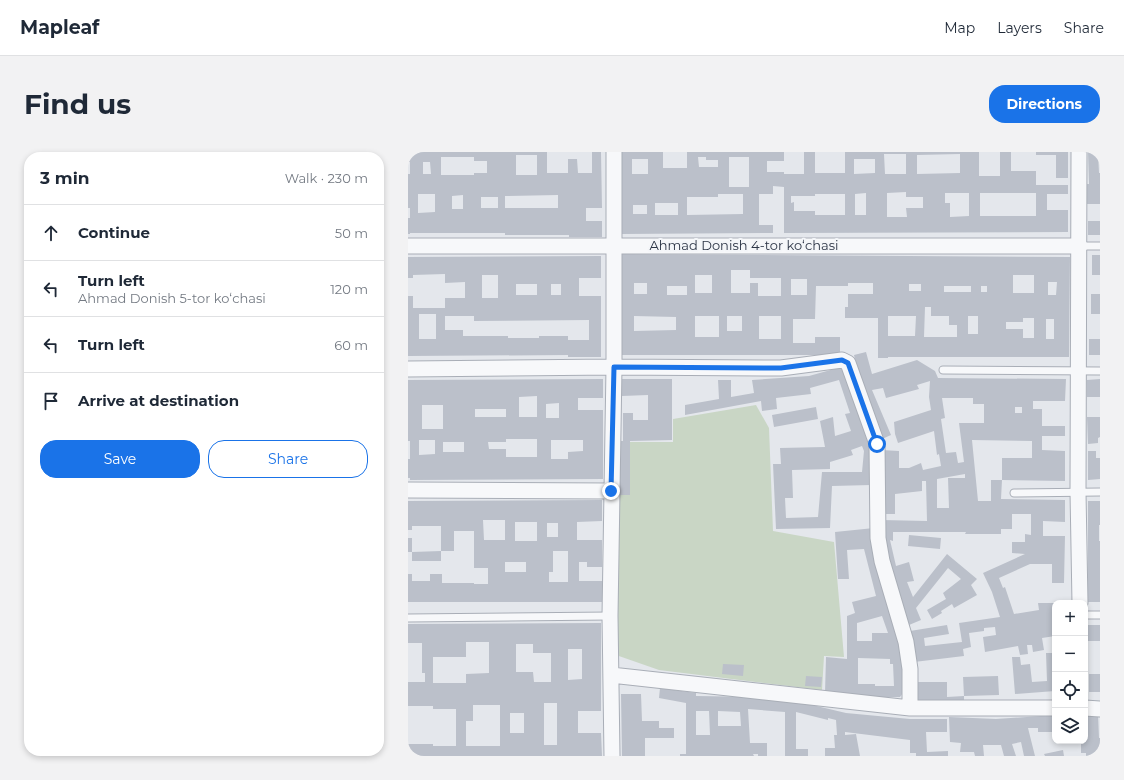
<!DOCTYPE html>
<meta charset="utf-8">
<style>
body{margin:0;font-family:Montserrat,sans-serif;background:#f2f2f3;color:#1f2937}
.controls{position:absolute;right:12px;bottom:12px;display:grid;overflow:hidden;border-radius:8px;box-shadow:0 2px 6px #0003}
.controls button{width:36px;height:36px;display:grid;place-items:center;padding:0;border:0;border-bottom:1px solid #e0e1e3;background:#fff;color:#1f2937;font:20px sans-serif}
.stop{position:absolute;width:12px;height:12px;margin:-9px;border:3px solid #1a73e8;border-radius:50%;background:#fff}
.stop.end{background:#1a73e8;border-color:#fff;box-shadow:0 1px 4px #0008}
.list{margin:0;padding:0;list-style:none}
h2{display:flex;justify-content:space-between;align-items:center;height:52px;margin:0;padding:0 16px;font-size:17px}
h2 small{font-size:13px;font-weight:400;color:#747a83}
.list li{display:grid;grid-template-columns:26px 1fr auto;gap:12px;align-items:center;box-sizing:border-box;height:56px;padding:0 16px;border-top:1px solid #e0e1e3}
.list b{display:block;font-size:15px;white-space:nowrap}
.list p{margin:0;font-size:13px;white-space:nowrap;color:#747a83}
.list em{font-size:13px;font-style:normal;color:#747a83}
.actions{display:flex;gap:8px;padding:12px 16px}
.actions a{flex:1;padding:9px 0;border:1px solid #1a73e8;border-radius:16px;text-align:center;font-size:14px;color:#1a73e8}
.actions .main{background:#1a73e8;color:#fff}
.icon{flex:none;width:22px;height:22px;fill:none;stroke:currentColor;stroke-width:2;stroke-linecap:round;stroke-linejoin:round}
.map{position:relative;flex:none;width:692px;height:604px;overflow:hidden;border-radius:16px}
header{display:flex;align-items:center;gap:24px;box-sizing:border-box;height:56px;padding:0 20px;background:#fff;border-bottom:1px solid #e0e1e3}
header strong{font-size:19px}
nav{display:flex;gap:22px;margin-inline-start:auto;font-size:14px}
.intro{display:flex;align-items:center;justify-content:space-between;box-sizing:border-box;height:96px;padding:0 24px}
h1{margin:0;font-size:28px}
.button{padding:10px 18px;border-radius:16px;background:#1a73e8;color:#fff;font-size:14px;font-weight:700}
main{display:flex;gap:24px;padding:0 24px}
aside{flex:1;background:#fff;border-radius:16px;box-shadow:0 2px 6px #0003}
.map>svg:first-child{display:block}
.green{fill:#c9d6c5}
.building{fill:#bbc0ca;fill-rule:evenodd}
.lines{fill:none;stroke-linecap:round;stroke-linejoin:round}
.service-casing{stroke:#a9aeb7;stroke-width:9}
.minor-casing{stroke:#a9aeb7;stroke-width:17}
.service{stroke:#f7f8fa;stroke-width:7}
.minor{stroke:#f7f8fa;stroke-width:15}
.route{stroke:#1a73e8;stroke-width:5}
.labels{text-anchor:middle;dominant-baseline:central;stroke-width:4;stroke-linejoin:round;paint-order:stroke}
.street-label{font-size:13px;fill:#2b3445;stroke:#f4f6f9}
</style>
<header>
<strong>Mapleaf</strong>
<nav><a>Map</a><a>Layers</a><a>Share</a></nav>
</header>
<div class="intro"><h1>Find us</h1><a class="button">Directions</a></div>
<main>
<aside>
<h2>3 min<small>Walk · 230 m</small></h2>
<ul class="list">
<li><svg class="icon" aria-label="ahead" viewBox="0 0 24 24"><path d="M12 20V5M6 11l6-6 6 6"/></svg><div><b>Continue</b></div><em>50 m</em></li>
<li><svg class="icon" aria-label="left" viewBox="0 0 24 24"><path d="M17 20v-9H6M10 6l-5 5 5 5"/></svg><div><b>Turn left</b><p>Ahmad Donish 5-tor koʻchasi</p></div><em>120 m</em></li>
<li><svg class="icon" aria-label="left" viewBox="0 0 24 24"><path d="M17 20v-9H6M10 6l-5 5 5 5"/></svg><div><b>Turn left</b></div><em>60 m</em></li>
<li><svg class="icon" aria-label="arrive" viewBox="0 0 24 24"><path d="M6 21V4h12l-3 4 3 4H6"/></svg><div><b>Arrive at destination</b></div></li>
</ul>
<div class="actions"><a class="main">Save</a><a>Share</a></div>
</aside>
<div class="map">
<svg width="692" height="604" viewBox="0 0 692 604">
<rect width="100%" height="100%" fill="#e4e7ec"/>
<path class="green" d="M348 253 361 276 365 379 426 390 436 505 416 504 414 538 251 518 208 503 211 290H265V267Z"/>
<path class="building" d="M0 0H139V21H160V7H169L170 21H184V0H193L194 56H178V69H194V85H161V83H97V81H2V82H0V66H2V56H0V22H2V10H0ZM108 3H129V23H108ZM33 5H66V9H79V21H66V23H33ZM15 10H22L23 22H15ZM10 42H27V60L10 61ZM55 43V57H44V44ZM150 43V56H97V44ZM73 45H90V56H73Z
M214 0H255V16H279V0H376V9H359V20H376V22H396V0H407V21H437V0H571V24H592V0H603V19H628V33H660V42H639V58H660V80L376 81V35L365 34V42H351V73H365V81L214 82ZM476 2H498V22H477ZM552 2V21L509 22V3ZM290 5H298V8H310V15H291ZM321 5H341V35H321ZM224 7H240V22H224ZM446 7H467V21L446 22ZM498 40V45H515V56H498L499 65H479V41ZM458 41V63H447V42ZM537 41H561V64L542 65V51H537ZM572 41H628V64H572ZM310 42H335V62L279 63V45H310ZM407 42H437V63H407V59H386V50L383 51V44H407ZM247 51H270V63H247ZM225 53H239V62H225Z
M628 0H660V26H648V3H628Z
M680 0H690L691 21H692V52H679V32H681Z
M680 69H692V83H680Z
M214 102 662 105 661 205H480V206H470V166H437V155H440V142H465V131H440V134H408L407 167H385V191H407V185H432V203H214ZM323 118H342V126H373V144H350V131H342V141H323ZM287 123H304V141H287ZM605 123H626V141H605ZM383 127H399V143H383ZM640 130H649L648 143H640ZM226 131H239V142H226ZM501 132H513V139H501ZM259 134H279V143H259ZM536 134H563V140H536ZM573 134H579V140H573ZM517 155H523V164H541V173H549V185H516ZM226 164 268 165V178L226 179ZM287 164H311V185H287ZM319 164H334V179H319ZM351 164H373V187H351ZM480 164H508L507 184H480ZM560 164H570V182H560ZM615 166H626V186H615V177H598V170H615ZM638 167H646V187H638Z
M684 103H692V123H684Z
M193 104V126H171V144H193V205H160V203L0 204V144H5V156H37V146H57V130L37 131V122L5 123V126H0V105ZM74 123H90V146H74ZM108 132H129V143H108ZM143 132H153V143H143ZM11 162H28V187H11ZM37 164H66V169L181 168V188H160V184H131V186H100V184H55V178H37Z
M683 142H692V162H683Z
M681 187H692V203H681Z
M458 200 464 222 509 208 527 219 530 226 658 227 657 249H625V257H634V274H657V284H634V298L657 299V329L594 328V306H624V289L564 288 570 349H583V328H594L593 347 657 348V370L635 369V384H657L656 431H644V412H622L591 426 595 436 597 435 606 462 631 458 630 451H647V484L634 486 636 498 625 500 624 493H619L620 502 612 503 610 494 577 500 575 485 588 483 587 475 576 476V479L561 481 563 495 555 497 556 504 506 510 502 479 539 473 541 482 516 486 517 494 554 490 551 471 592 465 584 440 575 421 617 402 604 401V390H617V382L623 383V362H604V377H593V382H557L558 380H485V389L482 388 488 414 501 410 506 429 499 430 505 445 539 402 569 427 563 433 569 443 546 456 544 452 533 459 534 461 524 467 519 458 538 447 535 441 553 427 540 416 508 456 513 468 501 473 484 434 473 368 519 369 518 329H514V339L487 342V362H473V298L491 299V316H501L513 311 515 318 533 314 531 302 529 303 526 279 490 291 487 282 486 270 523 258 521 245 522 229 509 233 511 237 478 246 475 236 464 238 483 283 474 287 455 240 446 203ZM534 246H565V252H576V271H551L556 310 550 311 548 300 538 301 533 267 537 266ZM607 255H614V261H607ZM557 322V326H540L541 356H529V327Z
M437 214 466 297 463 333 424 334 422 376 368 377 365 312H373L372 296 417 295 412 269 425 265 427 284 443 279 437 262 442 261 431 228 402 236 403 242 368 246 369 257 354 259 353 249 277 263V253L311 247 310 228H323V245L346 241 344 228 401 224ZM454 294 456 299 454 320H414L410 365 378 366 377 346H385L384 318 422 317V310L445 303 443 298Z
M195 227V246H170V258H195V327L2 328V326H0V307H2V289H0V228ZM129 244V265H111V245ZM151 251V266H138V252ZM14 253H35V277H14ZM67 257H98V265H67ZM98 287H129V305H98V297H81L80 290H98ZM11 288H27V302L11 303ZM143 288H175V299L160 300V307H143ZM35 290H56V300H35Z
M214 227H264V288L222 289V343H212V289H215V261H225V268H240V243L214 244Z
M692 227V245H679V228Z
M408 255 410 267 366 275 364 263Z
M679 265H692V285L690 286V291L680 292Z
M680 299H688V306H692V327L680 328Z
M194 348V369L169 370V388H194V415H179V410H171V429H194L195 450H0V422H4V429H22V422H34V431H66V432H80V416H66V379H46V399H33V409H4V400L33 399V374H4V378H0V349ZM75 368H97V388H76ZM107 370H129V389H107ZM139 371H150V385H139ZM145 399H160V430H141V420H145ZM97 410H118V420H97Z
M680 349H692V373H691V389H692V450H680Z
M466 376 495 492 494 512 495 541 492 545 440 546 417 541 418 505 439 507V464L447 461 444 450 468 444 456 397 439 398 441 427H430L427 380ZM474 464 480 481H464V489H449V471ZM450 506 482 507V512H485L486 534H467V532H450Z
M501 383 533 386 532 397 500 394Z
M0 386H4V400H0Z
M193 471V559H170V581H193L194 604H0V592H25V594H48V557H25V554H0V530H17V521H14V491H0V472ZM58 490H81V521L58 522V531H25V505H58ZM108 492H125V501H143V530H126L125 520H108ZM160 497H174V527L160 528ZM136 551H149V593H136ZM65 553H92V594H58V569H65ZM102 561H116V581H102Z
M679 473H692V489H679Z
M638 501H646L647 539 607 542 604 505H612L613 513 622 512 624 530 639 529Z
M315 512 336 513 335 524 314 522Z
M681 522H692V540H681Z
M398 524 414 525 413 535 397 534Z
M590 524 591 543 556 544 555 525Z
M507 530H539V545L556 544V552L507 551Z
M252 536 288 541V544L355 545 400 552 438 561 502 567H539V580H518L519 600 540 599V604H508V601H502V588L437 580V583L448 582 452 604H417V596H427L426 583H429L428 568 420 566V568L388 560V597H400V604H377V560L340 557 342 591H359V604H350V602H345L346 604H272V602H278V551L251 546ZM288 559H301L302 583H288ZM310 559 332 560 333 574H310Z
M213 542H233L234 569H251V576H266V586H237V604H214Z
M690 561 691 586H692V604H678V601H673V589L679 588 677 562Z
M647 563V580H630V576H620L627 604H616L613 590 604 592 608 604H596L593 593H575L576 604H567L566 600H552L553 591 542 590 541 565 588 567Z
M655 598 656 604H637L636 602Z"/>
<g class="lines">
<defs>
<path id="service" d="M672 94H692
M535 218 692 219
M606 341 692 340
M677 463H692
M0 466 202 464"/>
<path id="minor" d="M671 0 670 340 672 451
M0 94H672
M0 217 206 215 373 216 434 208 440 211 469 292 470 386 474 409 498 490 502 517V556
M0 338 203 339
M203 523 502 556H647
M677 556 692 557
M204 604 202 464 206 215V0"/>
</defs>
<use href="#service" class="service-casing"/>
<use href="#minor" class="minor-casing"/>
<use href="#service" class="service"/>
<use href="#minor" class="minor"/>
</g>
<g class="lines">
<path class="route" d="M203 339 206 215 373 216 434 208 440 211 469 292"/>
</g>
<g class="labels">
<g class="street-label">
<text x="336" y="93">Ahmad Donish 4-tor koʻchasi</text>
</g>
</g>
</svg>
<div class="controls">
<button>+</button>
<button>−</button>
<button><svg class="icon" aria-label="locate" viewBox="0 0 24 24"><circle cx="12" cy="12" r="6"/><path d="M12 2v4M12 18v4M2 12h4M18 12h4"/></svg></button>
<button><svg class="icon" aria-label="layers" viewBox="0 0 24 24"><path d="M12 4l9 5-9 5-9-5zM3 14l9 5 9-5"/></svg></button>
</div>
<div class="stop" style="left:469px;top:292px"></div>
<div class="stop end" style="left:203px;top:339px"></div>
</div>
</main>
